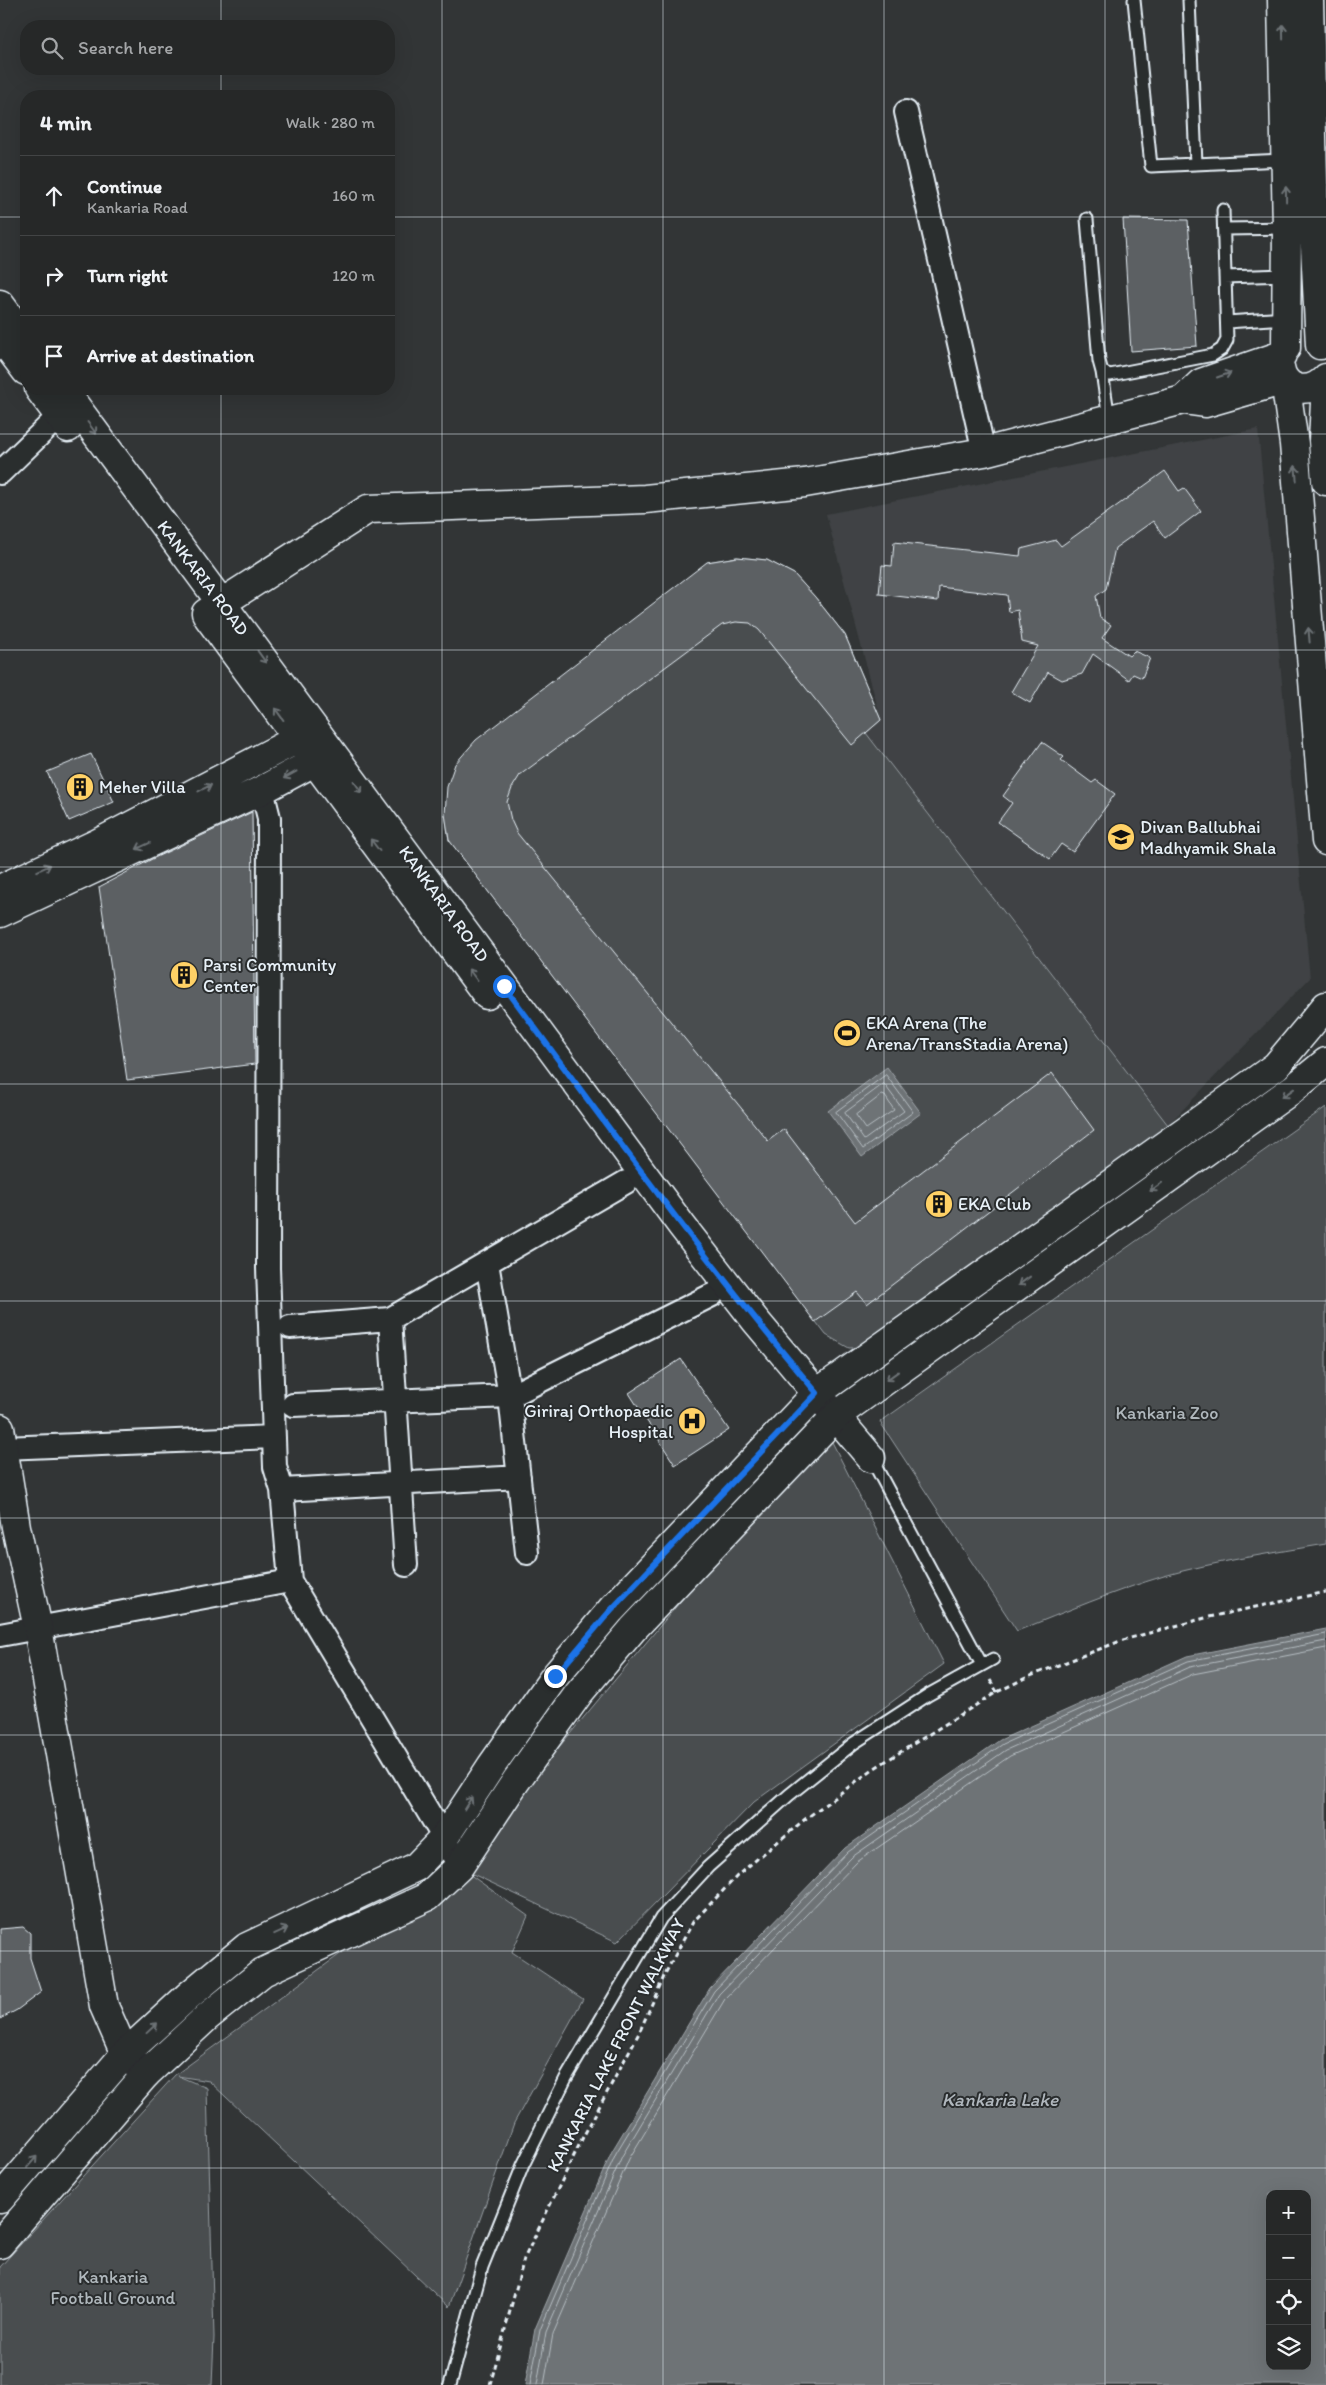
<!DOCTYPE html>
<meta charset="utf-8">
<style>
body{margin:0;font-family:Itim,sans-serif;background:#2e3030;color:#f1f3f6}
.controls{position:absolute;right:15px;bottom:15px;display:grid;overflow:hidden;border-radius:10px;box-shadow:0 5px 20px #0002}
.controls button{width:45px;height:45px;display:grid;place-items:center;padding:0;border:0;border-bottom:1px solid #424445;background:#262828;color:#f1f3f6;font:25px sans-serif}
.stop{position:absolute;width:15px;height:15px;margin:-11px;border:4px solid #1a73e8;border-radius:50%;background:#fff}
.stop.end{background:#1a73e8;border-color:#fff;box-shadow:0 1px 5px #0008}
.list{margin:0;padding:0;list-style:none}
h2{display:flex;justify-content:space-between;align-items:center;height:65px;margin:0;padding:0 20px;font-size:21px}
h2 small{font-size:16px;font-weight:400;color:#a4a6a8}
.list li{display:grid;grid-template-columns:32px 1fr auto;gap:15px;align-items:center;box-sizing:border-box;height:80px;padding:0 20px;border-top:1px solid #424445}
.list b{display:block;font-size:19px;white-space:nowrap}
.list p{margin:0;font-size:16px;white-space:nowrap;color:#a4a6a8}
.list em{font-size:16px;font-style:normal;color:#a4a6a8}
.icon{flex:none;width:28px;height:28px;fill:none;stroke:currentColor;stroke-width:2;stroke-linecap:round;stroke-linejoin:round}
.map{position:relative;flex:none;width:1326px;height:2385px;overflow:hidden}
.search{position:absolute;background:#262828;box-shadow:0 5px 20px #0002;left:20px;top:20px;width:375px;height:55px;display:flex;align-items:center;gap:12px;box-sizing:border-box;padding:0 18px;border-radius:20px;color:#a4a6a8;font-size:19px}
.panel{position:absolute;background:#262828;box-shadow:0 5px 20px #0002;left:20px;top:90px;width:375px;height:305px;border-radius:20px}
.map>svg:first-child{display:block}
.built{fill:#3f4244}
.green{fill:#494d4f;stroke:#989fa4}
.water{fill:#6e7376;stroke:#9fa5aa;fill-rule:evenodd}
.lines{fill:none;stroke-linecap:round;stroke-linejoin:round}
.shore{stroke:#b7bfc4;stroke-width:1}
.building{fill:#5c6063;stroke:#e8f1f8}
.lane-casing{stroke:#e8f1f8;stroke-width:15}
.street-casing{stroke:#e8f1f8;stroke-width:26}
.secondary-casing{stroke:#e8f1f8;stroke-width:31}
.primary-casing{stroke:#e8f1f8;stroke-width:31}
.path{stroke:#e8f1f8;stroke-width:3;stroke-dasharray:5 4;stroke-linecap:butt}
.lane{stroke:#2a2d2e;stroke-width:11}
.street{stroke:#2a2d2e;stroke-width:22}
.secondary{stroke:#2a2d2e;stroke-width:28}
.primary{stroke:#2a2d2e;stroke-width:28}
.oneway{stroke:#6c7275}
.route{stroke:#1a73e8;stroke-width:6}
.grid{fill:none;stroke:#e8f1f8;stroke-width:1;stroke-opacity:0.55}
.labels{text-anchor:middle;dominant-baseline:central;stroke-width:4;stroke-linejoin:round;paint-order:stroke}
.street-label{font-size:18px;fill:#e8f1f8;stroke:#2a2d2e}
.poi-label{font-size:18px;fill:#e8f1f8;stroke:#2a2d2e;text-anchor:start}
.park-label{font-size:18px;fill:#b0b8bd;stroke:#2a2d2e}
.water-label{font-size:19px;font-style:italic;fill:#b1b8be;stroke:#2a2d2e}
</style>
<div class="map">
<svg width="1326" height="2385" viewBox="0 0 1326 2385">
<rect width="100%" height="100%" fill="#323536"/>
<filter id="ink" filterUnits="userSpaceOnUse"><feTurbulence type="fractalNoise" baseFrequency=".02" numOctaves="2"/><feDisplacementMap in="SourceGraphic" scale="10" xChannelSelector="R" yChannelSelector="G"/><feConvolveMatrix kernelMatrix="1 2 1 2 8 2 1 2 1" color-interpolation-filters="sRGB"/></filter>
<g filter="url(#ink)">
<path class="built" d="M1258 429 1310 978 1168 1125 866 733 881 720 826 514Z"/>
<path class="green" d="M737 557 767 560 794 574 815 597 845 635 881 720 866 733 1168 1125 864 1347 849 1348 826 1335 449 840 445 814 707 562Z
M1326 1107V1544C1272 1553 1217 1561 1164 1576 1114 1591 1065 1612 1017 1631L880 1422Z
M825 1428 944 1664 754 1802 617 1942 462 1869 528 1916 512 1952 583 1999 514 2123 449 2307 209 2081 178 2076 207 2088 214 2337 212 2385H0V2267L175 2075 459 1867Z"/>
<path class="water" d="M887 1067 921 1113 862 1157 828 1111Z
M1326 1629V2385H525L535 2329 612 2151 710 1988 845 1848 1000 1740 1187 1656ZM1270 2194H1307V2366H1270Z"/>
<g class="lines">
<path class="shore" d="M886 1075 913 1112 863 1149 836 1112Z
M884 1084 904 1111 864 1140 845 1113Z
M882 1095 885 1096 894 1110 866 1129 856 1115Z
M530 2385 540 2330 616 2153 714 1991 848 1852 1003 1744 1188 1661 1326 1634
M537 2385 546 2332 622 2156 719 1994 852 1857 1006 1750 1190 1667 1326 1641
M544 2385 553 2334 629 2159 725 1999 857 1862 1010 1756 1193 1674 1326 1648"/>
</g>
<path class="building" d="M1123 219 1188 220 1197 346 1131 351Z
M1165 471 1179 491 1184 488 1201 511 1165 538 1153 521 1115 548 1106 589 1096 596 1100 618 1111 625 1102 638 1129 656 1134 651 1150 658 1142 678 1133 674 1129 680 1093 654 1082 674 1062 680 1048 672 1030 703 1011 692 1038 646 1022 642 1018 610 1009 612 1007 595 939 587 938 601 879 594 882 565 892 566 894 542 1020 556 1021 549 1056 540 1061 546Z
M737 557 767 560 794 574 815 597 845 635 881 720 852 745 759 630 750 623 736 622 722 625 520 775 512 788 507 802 511 820 517 833 768 1141 784 1129 855 1222 1052 1073 1094 1130 867 1304 857 1292 815 1322 449 840 445 814 447 787 455 764 476 740 707 562Z
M1042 742 1064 757 1061 760 1092 783 1096 780 1115 794 1073 852 1061 844 1050 859 998 822 1012 803 1003 796Z
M91 754 114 802 69 821 47 772Z
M252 812 255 1064 127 1080 99 887 152 859Z
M681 1359 729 1430 675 1465 629 1393Z
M23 1927 30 1933V1958L41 1992 17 2010 0 2019V1929Z"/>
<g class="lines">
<defs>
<path id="lane" d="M1134 0 1151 166 1285 160
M1189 0 1196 164
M1087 219 1099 361 1102 372 1110 375 1213 355 1222 349 1227 340 1223 210
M1224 229 1287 228
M1225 277 1286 275
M1227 322 1286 318
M1102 372 1109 419
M871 1458 982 1665
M450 2385 482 2267 523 2165 566 2078 661 1918 708 1867 789 1795 854 1743 928 1695 993 1659"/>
<path id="street" d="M906 112 984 452
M0 473 59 416
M262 790 269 818 268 1268 275 1467 282 1490 290 1581 444 1838 459 1867
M487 1263 510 1396 527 1553
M390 1319 406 1565
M290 1327 390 1319 626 1182
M293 1405 510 1396 712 1295
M3 1448 274 1437
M282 1490 519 1477
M0 1635 290 1581"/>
<path id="secondary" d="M1282 0 1287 228 1286 348
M1309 0 1314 227 1320 345
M0 304 26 339
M0 336 26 371
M1280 367C1284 392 1310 395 1326 378
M1326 383 1323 441 1326 481
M39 389 68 428
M63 389 682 1226 755 1320 871 1458
M1183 400 1201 383 1282 355
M206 613 368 509 645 499 805 483 984 452 1183 400 1205 403 1285 380 1294 444 1326 841
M208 617 487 995
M0 889 98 843 313 731
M0 913 262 790 329 754
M0 1428 16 1527 38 1628 104 2006 125 2054 146 2074"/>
<path id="primary" d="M0 2199 125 2054 188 1996 247 1947 416 1867 444 1838 492 1765 555 1676 611 1610 817 1393 1276 1066 1326 1006
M0 2244 146 2074 207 2017 263 1972 427 1897 459 1867 516 1781 579 1693 633 1629 837 1415 1293 1089 1326 1062"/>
</defs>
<use href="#lane" class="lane-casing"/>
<use href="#street" class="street-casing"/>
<use href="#secondary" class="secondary-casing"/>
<use href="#primary" class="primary-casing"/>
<path class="path" d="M990 1680 997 1692
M490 2385 524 2259 583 2137 639 2033 666 1972 693 1922 739 1874 804 1820 873 1769 997 1692 1030 1676 1123 1640 1209 1617 1326 1592"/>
<use href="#lane" class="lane"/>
<use href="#street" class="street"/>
<use href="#secondary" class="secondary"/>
<use href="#primary" class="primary"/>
</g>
<defs><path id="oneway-shaft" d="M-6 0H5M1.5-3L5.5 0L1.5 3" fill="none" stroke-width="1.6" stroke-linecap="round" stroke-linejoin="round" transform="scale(1.25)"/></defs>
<g class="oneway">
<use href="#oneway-shaft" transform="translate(1283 32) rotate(-91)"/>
<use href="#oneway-shaft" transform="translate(1286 194) rotate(-91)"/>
<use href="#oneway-shaft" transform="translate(1224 375) rotate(-19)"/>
<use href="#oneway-shaft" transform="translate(92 428) rotate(53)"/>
<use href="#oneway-shaft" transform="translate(1296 473) rotate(-95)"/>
<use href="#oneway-shaft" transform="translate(1309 635) rotate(-95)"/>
<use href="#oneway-shaft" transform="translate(262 657) rotate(54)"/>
<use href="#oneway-shaft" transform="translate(279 714) rotate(-126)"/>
<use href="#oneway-shaft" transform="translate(290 775) rotate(151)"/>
<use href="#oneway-shaft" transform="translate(358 787) rotate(54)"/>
<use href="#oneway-shaft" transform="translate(205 788) rotate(-27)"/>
<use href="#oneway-shaft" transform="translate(375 845) rotate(-127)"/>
<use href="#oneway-shaft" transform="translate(143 846) rotate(155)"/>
<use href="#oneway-shaft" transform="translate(44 868) rotate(-25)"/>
<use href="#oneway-shaft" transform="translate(473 975) rotate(-127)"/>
<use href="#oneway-shaft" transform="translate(1288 1093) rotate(144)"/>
<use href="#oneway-shaft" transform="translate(1156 1187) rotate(144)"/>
<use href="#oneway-shaft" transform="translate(1024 1281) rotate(144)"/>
<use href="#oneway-shaft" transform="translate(892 1376) rotate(144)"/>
<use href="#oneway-shaft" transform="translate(468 1803) rotate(-58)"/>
<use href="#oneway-shaft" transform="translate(281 1931) rotate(-25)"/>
<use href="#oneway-shaft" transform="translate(152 2028) rotate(-43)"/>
<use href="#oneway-shaft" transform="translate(32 2162) rotate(-49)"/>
</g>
</g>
<g class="lines" filter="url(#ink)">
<path class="route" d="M504 986C606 1124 706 1263 817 1393L611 1610 555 1676"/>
</g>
<path class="grid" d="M221 0V26M442 0V2385M663 0V2385M884 0V2385M1105 0V2385M221 69V96M0 217H26M389 217H1326M221 389V2385M0 434H1326M0 650H1326M0 867H1326M0 1084H1326M0 1301H1326M0 1518H1326M0 1735H1326M0 1951H1326M0 2168H1326"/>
<defs>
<symbol id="building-disc" viewBox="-11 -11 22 22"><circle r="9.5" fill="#ffd166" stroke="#2a2d2e"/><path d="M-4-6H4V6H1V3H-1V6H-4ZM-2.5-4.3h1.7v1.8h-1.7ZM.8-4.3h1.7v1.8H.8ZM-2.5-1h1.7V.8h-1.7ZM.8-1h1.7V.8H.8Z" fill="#111"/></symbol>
<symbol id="school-disc" viewBox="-11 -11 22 22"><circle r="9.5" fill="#ffd166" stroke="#2a2d2e"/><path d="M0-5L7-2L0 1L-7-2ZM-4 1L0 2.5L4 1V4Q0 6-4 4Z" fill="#111"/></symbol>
<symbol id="stadium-disc" viewBox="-11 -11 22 22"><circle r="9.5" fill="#ffd166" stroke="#2a2d2e"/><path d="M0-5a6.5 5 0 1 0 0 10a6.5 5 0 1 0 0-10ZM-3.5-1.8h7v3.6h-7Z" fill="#111"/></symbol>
<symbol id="hospital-disc" viewBox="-11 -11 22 22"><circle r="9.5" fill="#ffd166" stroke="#2a2d2e"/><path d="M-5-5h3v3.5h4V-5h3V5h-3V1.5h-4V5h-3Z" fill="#111"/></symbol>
</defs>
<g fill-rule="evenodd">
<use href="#building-disc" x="64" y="771" width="32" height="32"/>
<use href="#school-disc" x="1105" y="821" width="32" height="32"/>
<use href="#building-disc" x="168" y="959" width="32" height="32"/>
<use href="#stadium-disc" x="831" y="1017" width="32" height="32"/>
<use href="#building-disc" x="923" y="1188" width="32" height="32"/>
<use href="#hospital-disc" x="676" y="1405" width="32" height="32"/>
</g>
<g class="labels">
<g class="street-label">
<text transform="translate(203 578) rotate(53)">KANKARIA ROAD</text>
<text transform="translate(444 904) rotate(54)">KANKARIA ROAD</text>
<text transform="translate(616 2045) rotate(-63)">KANKARIA LAKE FRONT WALKWAY</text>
</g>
<g class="poi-label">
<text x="99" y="787">Meher Villa</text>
<text x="1140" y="827">Divan Ballubhai<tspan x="1140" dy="21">Madhyamik Shala</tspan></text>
<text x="203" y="965">Parsi Community<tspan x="203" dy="21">Center</tspan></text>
<text x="866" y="1023">EKA Arena (The<tspan x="866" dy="21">Arena/TransStadia Arena)</tspan></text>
<text x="958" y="1204">EKA Club</text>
<text x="673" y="1411" text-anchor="end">Giriraj Orthopaedic<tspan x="673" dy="21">Hospital</tspan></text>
</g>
<g class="park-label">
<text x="1167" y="1413">Kankaria Zoo</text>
<text x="113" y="2277">Kankaria<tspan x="113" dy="21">Football Ground</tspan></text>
</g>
<g class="water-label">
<text x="1000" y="2099">Kankaria Lake</text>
</g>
</g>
</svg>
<div class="controls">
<button>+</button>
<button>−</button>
<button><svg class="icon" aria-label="locate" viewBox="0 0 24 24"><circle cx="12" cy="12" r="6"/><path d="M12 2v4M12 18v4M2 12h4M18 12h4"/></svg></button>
<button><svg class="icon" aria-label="layers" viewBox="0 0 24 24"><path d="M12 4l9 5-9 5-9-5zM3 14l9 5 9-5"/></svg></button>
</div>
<div class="stop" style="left:504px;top:986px"></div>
<div class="stop end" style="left:555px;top:1676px"></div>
<div class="search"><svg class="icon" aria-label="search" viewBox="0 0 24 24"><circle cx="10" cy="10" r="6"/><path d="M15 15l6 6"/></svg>Search here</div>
<section class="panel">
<h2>4 min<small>Walk · 280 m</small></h2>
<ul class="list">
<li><svg class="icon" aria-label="ahead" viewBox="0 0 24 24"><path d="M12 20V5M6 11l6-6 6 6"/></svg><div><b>Continue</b><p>Kankaria Road</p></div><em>160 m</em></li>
<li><svg class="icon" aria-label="right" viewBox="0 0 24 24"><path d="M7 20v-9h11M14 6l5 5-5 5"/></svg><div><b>Turn right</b></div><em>120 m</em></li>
<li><svg class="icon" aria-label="arrive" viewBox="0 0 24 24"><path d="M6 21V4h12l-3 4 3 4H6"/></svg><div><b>Arrive at destination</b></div></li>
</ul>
</section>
</div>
